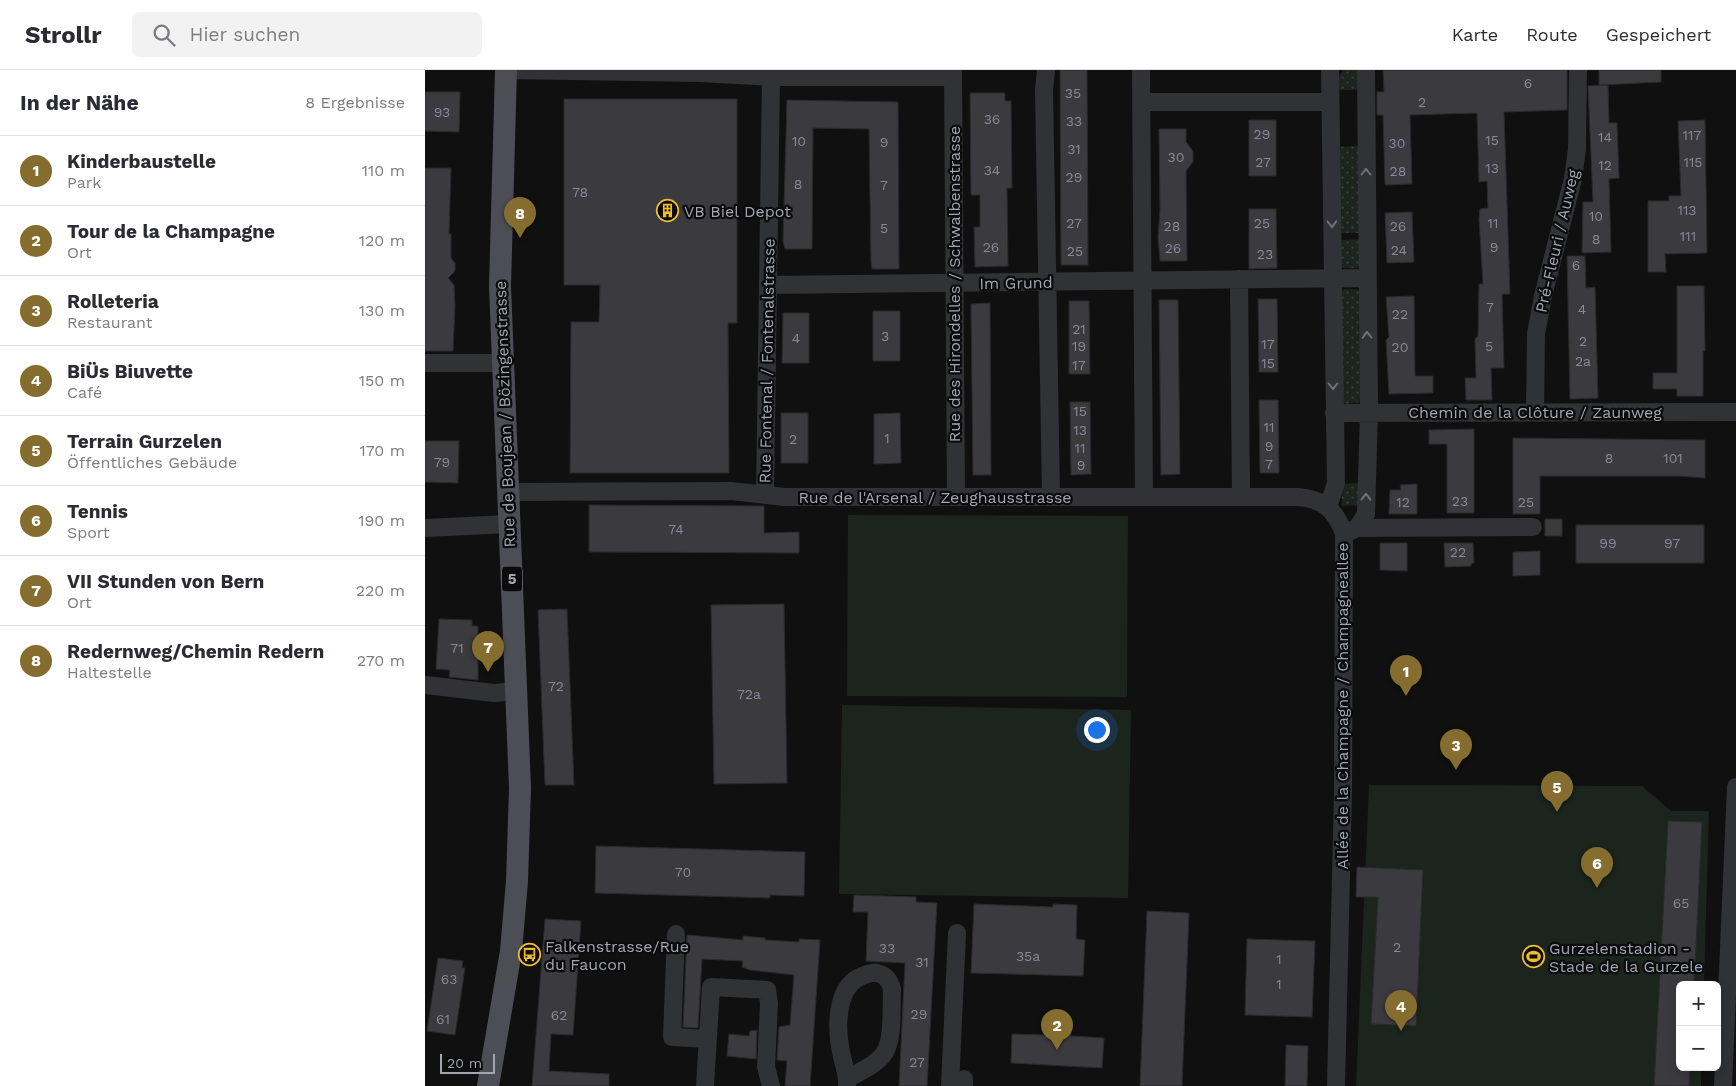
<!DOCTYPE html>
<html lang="de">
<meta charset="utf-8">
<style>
body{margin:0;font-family:"Work Sans",sans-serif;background:#f2f2f3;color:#2b2b33}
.controls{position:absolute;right:15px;bottom:15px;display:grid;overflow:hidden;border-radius:8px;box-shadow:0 2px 12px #0003}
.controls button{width:45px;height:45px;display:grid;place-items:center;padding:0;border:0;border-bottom:1px solid #e1e1e2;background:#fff;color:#2b2b33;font:25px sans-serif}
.scale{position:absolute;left:15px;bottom:12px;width:55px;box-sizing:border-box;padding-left:5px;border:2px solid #a1a5b2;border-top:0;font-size:14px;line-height:18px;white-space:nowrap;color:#a1a5b2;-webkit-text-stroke:4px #0b0b0c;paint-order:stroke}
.you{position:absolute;left:671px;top:659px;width:18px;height:18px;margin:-12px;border:4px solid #fff;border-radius:50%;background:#1a73e8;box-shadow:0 0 0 8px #1a73e833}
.badge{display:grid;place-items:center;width:32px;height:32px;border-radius:50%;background:#846d2e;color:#fff;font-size:16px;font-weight:700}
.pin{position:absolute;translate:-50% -41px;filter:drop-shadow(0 1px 2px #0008)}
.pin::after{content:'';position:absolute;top:26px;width:18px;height:15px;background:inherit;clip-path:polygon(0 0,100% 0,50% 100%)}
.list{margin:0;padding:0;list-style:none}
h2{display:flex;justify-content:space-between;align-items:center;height:65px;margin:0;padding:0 20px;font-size:21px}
h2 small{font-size:16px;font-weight:400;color:#7c7c81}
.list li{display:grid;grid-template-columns:32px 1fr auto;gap:15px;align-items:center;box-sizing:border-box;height:70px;padding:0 20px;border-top:1px solid #e1e1e2}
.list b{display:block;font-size:19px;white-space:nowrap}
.list p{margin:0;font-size:16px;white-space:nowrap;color:#7c7c81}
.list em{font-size:16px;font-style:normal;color:#7c7c81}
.icon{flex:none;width:28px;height:28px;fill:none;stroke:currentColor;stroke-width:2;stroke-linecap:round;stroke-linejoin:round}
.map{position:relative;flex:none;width:1311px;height:1016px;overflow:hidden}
header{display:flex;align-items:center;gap:30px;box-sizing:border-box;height:70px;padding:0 25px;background:#fff;border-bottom:1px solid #e1e1e2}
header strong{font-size:24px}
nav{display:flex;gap:28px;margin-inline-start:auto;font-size:18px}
.search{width:350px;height:45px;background:#f2f2f3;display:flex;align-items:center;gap:12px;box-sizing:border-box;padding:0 18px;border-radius:8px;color:#7c7c81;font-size:19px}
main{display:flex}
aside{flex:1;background:#fff}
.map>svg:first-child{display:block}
.grass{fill:url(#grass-dots)}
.green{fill:#1c241e}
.building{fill:#3a3a3f;stroke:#2a2a2d}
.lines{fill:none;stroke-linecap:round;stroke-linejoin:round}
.minor{stroke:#313236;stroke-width:18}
.major{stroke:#4d4e55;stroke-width:22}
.oneway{stroke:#6f717a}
.labels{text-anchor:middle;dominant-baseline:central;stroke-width:4.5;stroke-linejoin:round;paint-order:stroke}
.number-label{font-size:14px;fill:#878a95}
.shield{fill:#0b0b0c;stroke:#747780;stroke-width:1}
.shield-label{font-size:15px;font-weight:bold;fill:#a1a5b2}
.poi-label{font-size:16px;fill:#a1a5b2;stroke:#0b0b0c;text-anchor:start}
.street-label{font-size:16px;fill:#a1a5b2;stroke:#0b0b0c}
</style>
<header>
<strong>Strollr</strong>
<div class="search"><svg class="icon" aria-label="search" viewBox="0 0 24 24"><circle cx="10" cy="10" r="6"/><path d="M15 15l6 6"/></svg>Hier suchen</div>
<nav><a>Karte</a><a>Route</a><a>Gespeichert</a></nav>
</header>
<main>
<aside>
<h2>In der Nähe<small>8 Ergebnisse</small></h2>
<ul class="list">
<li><span class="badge">1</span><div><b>Kinderbaustelle</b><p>Park</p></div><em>110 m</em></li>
<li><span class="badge">2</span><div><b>Tour de la Champagne</b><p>Ort</p></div><em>120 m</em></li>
<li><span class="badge">3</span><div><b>Rolleteria</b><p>Restaurant</p></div><em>130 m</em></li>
<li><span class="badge">4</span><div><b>BiÜs Biuvette</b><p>Café</p></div><em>150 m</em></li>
<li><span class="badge">5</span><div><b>Terrain Gurzelen</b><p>Öffentliches Gebäude</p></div><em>170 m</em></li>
<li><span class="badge">6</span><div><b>Tennis</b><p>Sport</p></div><em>190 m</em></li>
<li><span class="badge">7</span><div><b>VII Stunden von Bern</b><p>Ort</p></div><em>220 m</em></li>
<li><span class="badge">8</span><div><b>Redernweg/Chemin Redern</b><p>Haltestelle</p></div><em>270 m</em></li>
</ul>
</aside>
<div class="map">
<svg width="1311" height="1016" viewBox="0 0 1311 1016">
<defs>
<pattern id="grass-dots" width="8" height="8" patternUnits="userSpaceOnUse" patternTransform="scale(1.25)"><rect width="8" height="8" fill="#1c241e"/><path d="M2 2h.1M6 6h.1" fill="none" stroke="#3a413c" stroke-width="1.8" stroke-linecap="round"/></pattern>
</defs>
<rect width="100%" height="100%" fill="#101011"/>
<path class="grass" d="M918 0H934V20H912V10Z
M935 76 936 163H914L913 77Z
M936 169 935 194 932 198H919L916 195 915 170Z
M920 219 935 220 936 332 921 334 918 332 916 222Z
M938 413V435L917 436 916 414Z"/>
<path class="green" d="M423 445 703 446 702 627 422 626Z
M417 635 706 640 703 828 414 824Z
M944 715 1217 716 1246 741H1284L1279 915H1255V997H1276V1016H931Z"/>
<path class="building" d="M635 0H662L663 195H636Z
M958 0H1142V40L1079 42 1085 224H1077L1079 298H1066L1067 330H1041L1040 308H1051L1050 269 1053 266 1054 214H1058L1054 149 1055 139 1063 138 1062 111 1054 112 1052 43 985 45 987 114 960 115 958 45H952V22H959Z
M1174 0H1236V12L1174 15Z
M1183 15 1184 53H1192L1194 108 1184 109 1186 182 1157 183 1158 132H1168L1163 16Z
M0 22H35L34 62 0 61Z
M545 23H580V31H586L587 118H582L583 196 550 197 549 157H555V125H546Z
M139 29H312V253H303L304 403H145L146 252H174L175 215H139Z
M362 30 473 32 474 199H447L446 192 444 59 388 58 387 179H360L358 171Z
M824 50H851V106H824Z
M1280 50 1282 183 1240 184 1241 202H1223V131H1244V126H1256L1253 51Z
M734 59H761V72L768 81V92L761 101 762 191H735L733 167 735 141Z
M0 98H26L24 164H26V188L30 193V201L23 208 29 215 30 236 28 281H0Z
M824 139H851L852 198 824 199Z
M987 142 989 192 962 193 960 143Z
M1142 186H1160L1161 218 1170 217 1173 328 1145 329Z
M1252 216H1279L1280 281H1278V326H1252V319H1228V303H1252Z
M989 226 990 306H1008V323L964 324 961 270 964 267 961 227Z
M833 229H852L853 302H834Z
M734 230H753L755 404 736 405Z
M644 231H664L665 304H644Z
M565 233 566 405H548L546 234Z
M448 241H475V291H448Z
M358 243H384V293H357Z
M834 330H853L854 403H835Z
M645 332H665L666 404 646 405Z
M356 343H383V393H356Z
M475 343 476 393 449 394V344Z
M1049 359V443H1022V374H1004V360Z
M1088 368 1280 370V408L1253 406H1115V444H1088Z
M0 371H34L33 413 0 412Z
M992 414V444H964L965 420H976L975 415Z
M164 435 339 436V463L374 462V483L164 482Z
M1120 449H1137V466H1120Z
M1151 455H1279V493H1151Z
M955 473H982V501L955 500Z
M1019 473H1048L1049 493H1046V496L1020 497Z
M1115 481V505L1088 506V482Z
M359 534 362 713 289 714 286 535Z
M142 539 149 715H120L113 540Z
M14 549 47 550V556H53V610L24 607 25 600 11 599Z
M1243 751 1277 752 1269 915H1255V997H1265L1264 1016H1229Z
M171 776 380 782 379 826 345 825V828L170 823Z
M932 797 998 800 991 956 946 954 953 827H931Z
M429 825 491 827V832L512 833 502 1016H474L480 893 441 891 443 842H428Z
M549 834 628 837V834L652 835 651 869 660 870 658 906 546 903Z
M722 841 764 843 757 1016H715Z
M120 849 156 851 148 965 126 964 124 1001 184 1004V1016H107Z
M262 865 318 870V866L340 868V870L374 872V869L395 870 385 1016H360L362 991 352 990 354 957 365 955 369 905 325 900 317 897 318 891 277 889 273 958 258 957Z
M822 869 890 871 887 947 820 945Z
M13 888 38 891 37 898H40L30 965 2 961Z
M332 960 331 989 302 986 304 964 324 966 325 961Z
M621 961 646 962V966L679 968 677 998 586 993 587 964 621 965Z
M861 975 883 976 882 1016H860Z"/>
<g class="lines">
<path class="minor" d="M81 0 275 3 346 7H528
M528 0 531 427
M621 0 619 20 626 427
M716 0 719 427
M716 32H905
M814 209 816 427
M343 215 941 208
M0 293H78
M1110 342 1111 264 1118 226 1148 109 1152 79 1153 0
M909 343 1311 342
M83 422 306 421 359 427H873C898 429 911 440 919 464L918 721 911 1016
M340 425 346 7
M903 437 911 413 905 0
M0 458 84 454
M932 458 1108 457
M919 464 932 458 941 444 944 342 941 0
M1 615 69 623 91 621
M251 864 247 967 283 969
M280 1016 286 917 342 920 344 933 341 997 346 1016
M422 1016C423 1004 418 993 416 982 411 959 411 920 433 908 439 905 446 902 452 903 461 905 465 911 467 919 466 936 469 972 458 985 449 996 434 1002 422 1009
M525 1016 532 863
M539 1016V1009
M1298 1016 1311 717"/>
<path class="major" d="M63 1016 86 881 92 811 95 718 75 216 81 0"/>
</g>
<defs><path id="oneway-chevron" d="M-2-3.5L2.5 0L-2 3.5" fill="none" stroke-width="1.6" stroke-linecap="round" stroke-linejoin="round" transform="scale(1.25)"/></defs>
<g class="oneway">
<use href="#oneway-chevron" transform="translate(941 102) rotate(-90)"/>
<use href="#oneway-chevron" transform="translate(907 154) rotate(89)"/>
<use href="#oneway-chevron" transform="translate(942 265) rotate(-91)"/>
<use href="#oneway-chevron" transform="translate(908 316) rotate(90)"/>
<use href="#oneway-chevron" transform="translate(941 427) rotate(-89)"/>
</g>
<defs>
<symbol id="building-ring" viewBox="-11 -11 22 22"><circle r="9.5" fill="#0b0b0c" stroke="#f0bd29" stroke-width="1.5"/><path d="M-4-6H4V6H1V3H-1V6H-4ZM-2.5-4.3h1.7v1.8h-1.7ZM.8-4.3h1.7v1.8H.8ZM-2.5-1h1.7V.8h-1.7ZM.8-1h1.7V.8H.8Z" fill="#f0bd29"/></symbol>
<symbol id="bus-ring" viewBox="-11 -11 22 22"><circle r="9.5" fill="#0b0b0c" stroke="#f0bd29" stroke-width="1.5"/><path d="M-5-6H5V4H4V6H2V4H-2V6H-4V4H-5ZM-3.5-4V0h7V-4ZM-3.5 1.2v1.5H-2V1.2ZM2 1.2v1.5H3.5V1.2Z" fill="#f0bd29"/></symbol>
<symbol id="stadium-ring" viewBox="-11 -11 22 22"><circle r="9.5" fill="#0b0b0c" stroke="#f0bd29" stroke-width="1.5"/><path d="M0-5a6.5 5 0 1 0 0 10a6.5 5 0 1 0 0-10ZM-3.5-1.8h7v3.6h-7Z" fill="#f0bd29"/></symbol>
</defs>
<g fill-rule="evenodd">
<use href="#building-ring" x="230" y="128" width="25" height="25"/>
<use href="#bus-ring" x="92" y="872" width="25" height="25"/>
<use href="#stadium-ring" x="1096" y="874" width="25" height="25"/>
</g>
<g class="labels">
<g class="number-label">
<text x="1103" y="13">6</text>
<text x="648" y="23">35</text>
<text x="997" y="32">2</text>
<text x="17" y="42">93</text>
<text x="567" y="49">36</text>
<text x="649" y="51">33</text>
<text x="837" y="64">29</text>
<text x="1267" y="65">117</text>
<text x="1180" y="67">14</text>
<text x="1067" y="70">15</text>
<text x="374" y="71">10</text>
<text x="459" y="72">9</text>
<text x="972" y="73">30</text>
<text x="649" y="79">31</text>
<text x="751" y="87">30</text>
<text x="838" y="92">27</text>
<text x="1268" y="92">115</text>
<text x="1180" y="95">12</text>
<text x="1067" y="98">13</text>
<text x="567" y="100">34</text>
<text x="973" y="101">28</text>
<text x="649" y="107">29</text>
<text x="373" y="114">8</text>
<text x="459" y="115">7</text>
<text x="155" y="122">78</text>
<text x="1262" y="140">113</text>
<text x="1171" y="146">10</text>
<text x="649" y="153">27</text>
<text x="837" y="153">25</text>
<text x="1068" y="153">11</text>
<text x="747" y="156">28</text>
<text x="973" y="156">26</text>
<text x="459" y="158">5</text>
<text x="1263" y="166">111</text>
<text x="1171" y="169">8</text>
<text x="566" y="177">26</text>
<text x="1069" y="177">9</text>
<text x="748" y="178">26</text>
<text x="974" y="180">24</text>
<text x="650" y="181">25</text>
<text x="840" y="184">23</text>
<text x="1151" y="195">6</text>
<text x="1065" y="237">7</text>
<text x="1157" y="239">4</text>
<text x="975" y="244">22</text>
<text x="654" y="259">21</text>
<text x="460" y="266">3</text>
<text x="371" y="268">4</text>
<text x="1158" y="271">2</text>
<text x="843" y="274">17</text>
<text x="654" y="276">19</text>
<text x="1064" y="276">5</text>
<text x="975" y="277">20</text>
<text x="1158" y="291">2a</text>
<text x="843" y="293">15</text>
<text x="654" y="295">17</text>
<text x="655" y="341">15</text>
<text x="844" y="357">11</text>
<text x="655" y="360">13</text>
<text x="462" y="368">1</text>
<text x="368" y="369">2</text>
<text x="844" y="376">9</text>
<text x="655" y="378">11</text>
<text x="1184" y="388">8</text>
<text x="1248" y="388">101</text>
<text x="17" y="392">79</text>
<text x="844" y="394">7</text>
<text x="656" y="395">9</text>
<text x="1035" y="431">23</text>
<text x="978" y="432">12</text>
<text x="1101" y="432">25</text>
<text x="251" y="459">74</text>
<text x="1183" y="473">99</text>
<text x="1247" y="473">97</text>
<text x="1033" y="482">22</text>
<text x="32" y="578">71</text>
<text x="131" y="616">72</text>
<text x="324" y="624">72a</text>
<text x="258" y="802">70</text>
<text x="1256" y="833">65</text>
<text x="972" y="877">2</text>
<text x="462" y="878">33</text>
<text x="603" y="886">35a</text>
<text x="854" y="889">1</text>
<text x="497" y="892">31</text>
<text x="24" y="909">63</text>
<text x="854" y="914">1</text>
<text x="494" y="944">29</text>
<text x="134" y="945">62</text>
<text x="18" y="949">61</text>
<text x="492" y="992">27</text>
</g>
<rect class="shield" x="77" y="496.5" width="20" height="25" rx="4"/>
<g class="shield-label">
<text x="87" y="509">5</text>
</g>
<g class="poi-label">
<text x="259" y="141">VB Biel Depot</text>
<text x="120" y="876">Falkenstrasse/Rue<tspan x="120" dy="18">du Faucon</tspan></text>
<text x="1124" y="878">Gurzelenstadion -<tspan x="1124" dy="18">Stade de la Gurzele</tspan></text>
</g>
<g class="street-label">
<text transform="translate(1132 171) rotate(-77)">Pré-Fleuri / Auweg</text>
<text transform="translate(591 213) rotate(-1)">Im Grund</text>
<text transform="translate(529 214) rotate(-90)">Rue des Hirondelles / Schwalbenstrasse</text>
<text transform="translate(342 291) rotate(-89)">Rue Fontenal / Fontenalstrasse</text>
<text x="1110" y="342">Chemin de la Clôture / Zaunweg</text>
<text transform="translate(80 344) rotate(-92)">Rue de Boujean / Bözingenstrasse</text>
<text x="510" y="427">Rue de l'Arsenal / Zeughausstrasse</text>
<text transform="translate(917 636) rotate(-90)">Allée de la Champagne / Champagneallee</text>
</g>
</g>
</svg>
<div class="controls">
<button>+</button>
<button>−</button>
</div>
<div class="scale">20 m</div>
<div class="you"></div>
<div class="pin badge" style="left:981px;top:626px">1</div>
<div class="pin badge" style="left:632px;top:980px">2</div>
<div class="pin badge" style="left:1031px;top:700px">3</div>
<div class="pin badge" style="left:976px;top:961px">4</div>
<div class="pin badge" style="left:1132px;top:742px">5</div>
<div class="pin badge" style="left:1172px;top:818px">6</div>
<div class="pin badge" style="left:63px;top:602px">7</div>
<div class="pin badge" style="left:95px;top:168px">8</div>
</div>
</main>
